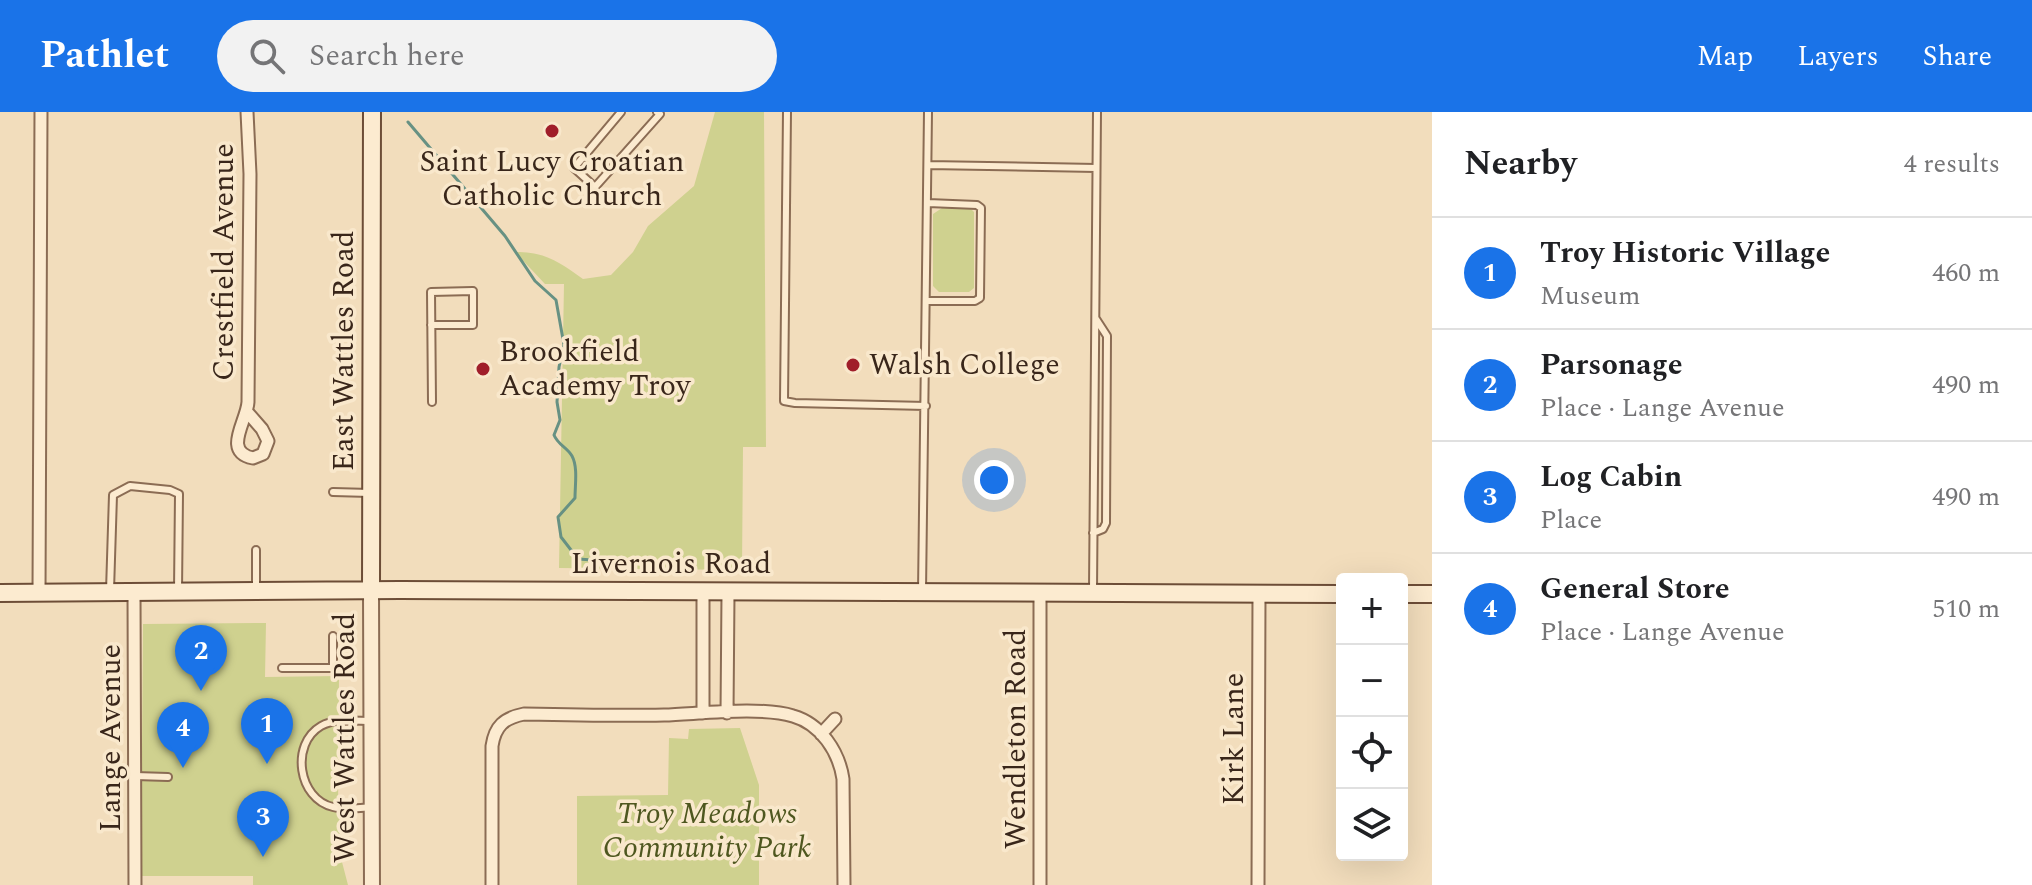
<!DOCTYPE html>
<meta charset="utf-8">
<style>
body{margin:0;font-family:Spectral,serif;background:#f2f2f2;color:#202124}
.controls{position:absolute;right:24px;bottom:24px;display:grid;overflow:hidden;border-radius:8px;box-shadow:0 8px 32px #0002}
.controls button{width:72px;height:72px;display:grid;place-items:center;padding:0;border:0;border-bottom:2px solid #e0e0e0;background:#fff;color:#202124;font:40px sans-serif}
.you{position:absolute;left:994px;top:368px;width:28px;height:28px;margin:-20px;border:6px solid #fff;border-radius:50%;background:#1a73e8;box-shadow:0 0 0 12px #1a73e833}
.badge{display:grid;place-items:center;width:52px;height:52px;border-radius:50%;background:#1a73e8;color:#fff;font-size:26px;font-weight:700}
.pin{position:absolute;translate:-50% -66px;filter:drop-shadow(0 2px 4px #0008)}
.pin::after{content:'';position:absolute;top:42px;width:28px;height:24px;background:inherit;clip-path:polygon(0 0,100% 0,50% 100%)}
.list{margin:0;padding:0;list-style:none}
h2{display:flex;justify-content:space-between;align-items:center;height:104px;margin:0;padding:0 32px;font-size:34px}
h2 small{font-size:26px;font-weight:400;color:#757577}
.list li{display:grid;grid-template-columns:52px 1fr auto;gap:24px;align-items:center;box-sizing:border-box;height:112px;padding:0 32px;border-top:2px solid #e0e0e0}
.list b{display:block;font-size:30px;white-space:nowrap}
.list p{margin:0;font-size:26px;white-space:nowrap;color:#757577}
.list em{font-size:26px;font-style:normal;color:#757577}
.icon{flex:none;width:44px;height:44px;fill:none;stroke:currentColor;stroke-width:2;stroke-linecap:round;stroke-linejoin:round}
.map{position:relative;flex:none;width:1432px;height:773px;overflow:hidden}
header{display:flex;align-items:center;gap:48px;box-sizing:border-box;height:112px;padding:0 40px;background:#1a73e8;color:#fff}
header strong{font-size:38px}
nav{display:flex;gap:44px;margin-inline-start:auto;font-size:28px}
.search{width:560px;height:72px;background:#f2f2f2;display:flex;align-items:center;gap:20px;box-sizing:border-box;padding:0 28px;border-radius:44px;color:#757577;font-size:30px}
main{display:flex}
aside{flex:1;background:#fff}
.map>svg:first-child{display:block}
.green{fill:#cfd18f}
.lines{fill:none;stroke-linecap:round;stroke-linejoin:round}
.stream{stroke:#679183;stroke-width:3}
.service-casing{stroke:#8b6c54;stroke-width:10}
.minor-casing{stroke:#8b6c54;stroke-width:15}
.tertiary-casing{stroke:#8b6c54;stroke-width:18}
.secondary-casing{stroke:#6d4d37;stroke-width:20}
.service{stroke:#fcebd0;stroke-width:6}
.minor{stroke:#fcebd0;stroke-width:11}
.tertiary{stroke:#fcebd0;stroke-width:14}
.secondary{stroke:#fcebd0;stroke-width:16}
.poi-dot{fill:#a01e2a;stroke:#f9e8cc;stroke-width:3}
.labels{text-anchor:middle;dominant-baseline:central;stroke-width:7;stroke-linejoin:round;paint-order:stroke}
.poi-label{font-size:30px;fill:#39261a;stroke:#f9e8cc;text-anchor:start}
.street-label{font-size:30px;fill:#39261a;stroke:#f9e8cc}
.park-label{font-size:30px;font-style:italic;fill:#4e571f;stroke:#f9e8cc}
</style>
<header>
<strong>Pathlet</strong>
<div class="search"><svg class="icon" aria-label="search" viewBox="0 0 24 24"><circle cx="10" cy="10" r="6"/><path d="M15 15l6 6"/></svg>Search here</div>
<nav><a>Map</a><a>Layers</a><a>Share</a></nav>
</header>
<main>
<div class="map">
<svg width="1432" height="773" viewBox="0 0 1432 773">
<rect width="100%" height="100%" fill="#f2ddbc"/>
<path class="green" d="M715 0H764L766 335H743L742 458 559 456 564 172H545L515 140C546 140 559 150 583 167L611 163 633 140 648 114 694 74Z
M942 96H970L974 100V176L969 180H939L933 174V102Z
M266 511 265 565 339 564 338 701 341 707 342 750 348 773H253V764H141L143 512Z
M740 616 759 673V773H577V684L668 683 669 626 688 627 689 617Z"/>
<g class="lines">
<path class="stream" d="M408 10 505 124 535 169 556 188 564 233 559 255 557 290 560 308 554 323C558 333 567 335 572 344 578 355 575 373 575 386L558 405 561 425 578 447 637 451"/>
<defs>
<path id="service" d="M621 0 574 56 595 75 660 2 657 0
M787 0 784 289 795 291 926 294
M928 53 1096 56
M927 189H975L980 186 981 96 977 93 928 91
M431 213H473V179L431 180 432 290
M333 380 370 381
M1093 421 1103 417 1106 411 1107 224 1096 207
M256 477V438
M1093 478 1097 0
M110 479 113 383 130 374 170 378 179 382 178 479
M922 480 928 0
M282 556H333V524
M371 609C356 609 335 606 321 614 290 632 298 687 333 695 345 698 360 696 372 695
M135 664 168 665"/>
<path id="minor" d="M247 0 250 62 248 290C247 309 222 340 253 346L263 342 268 329 262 317 248 301
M134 480 135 773
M39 481 41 0
M703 601V481
M727 601 728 482
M821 622 835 607
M492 773V634C495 614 504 606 524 602 570 603 618 604 664 603 698 602 761 594 793 604 821 612 839 640 843 667L844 773
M1040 773V481
M1258 773 1259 482"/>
<path id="tertiary" d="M371 479 372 773"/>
<path id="secondary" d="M371 479 372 0
M0 481 400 478 1342 482
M1402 482H1432"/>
</defs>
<use href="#service" class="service-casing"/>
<use href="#minor" class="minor-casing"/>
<use href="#tertiary" class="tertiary-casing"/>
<use href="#secondary" class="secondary-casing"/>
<use href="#service" class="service"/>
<use href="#minor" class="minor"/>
<use href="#tertiary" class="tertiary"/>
<use href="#secondary" class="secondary"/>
</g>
<g class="poi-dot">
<circle cx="552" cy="19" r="8"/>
<circle cx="853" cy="253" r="8"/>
<circle cx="483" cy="257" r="8"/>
</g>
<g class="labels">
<g class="poi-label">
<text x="552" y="50" text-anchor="middle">Saint Lucy Croatian<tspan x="552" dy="34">Catholic Church</tspan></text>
<text x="499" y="240">Brookfield<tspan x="499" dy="34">Academy Troy</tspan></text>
<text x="869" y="253">Walsh College</text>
</g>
<g class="street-label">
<text transform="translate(224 150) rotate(-90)">Crestfield Avenue</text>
<text transform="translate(344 239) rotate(-90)">East Wattles Road</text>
<text x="671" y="452">Livernois Road</text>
<text transform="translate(111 626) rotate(-90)">Lange Avenue</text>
<text transform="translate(345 626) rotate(-90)">West Wattles Road</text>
<text transform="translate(1016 627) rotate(-90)">Wendleton Road</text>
<text transform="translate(1234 627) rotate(-90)">Kirk Lane</text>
</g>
<g class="park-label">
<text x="707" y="702">Troy Meadows<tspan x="707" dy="34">Community Park</tspan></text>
</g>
</g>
</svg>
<div class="controls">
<button>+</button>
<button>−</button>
<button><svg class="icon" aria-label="locate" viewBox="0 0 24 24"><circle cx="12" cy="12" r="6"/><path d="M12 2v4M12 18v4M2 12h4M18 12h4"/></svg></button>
<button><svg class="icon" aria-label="layers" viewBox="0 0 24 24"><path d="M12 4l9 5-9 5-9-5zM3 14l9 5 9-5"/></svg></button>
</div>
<div class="you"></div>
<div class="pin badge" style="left:267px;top:652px">1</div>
<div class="pin badge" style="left:201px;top:579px">2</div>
<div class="pin badge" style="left:263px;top:745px">3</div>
<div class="pin badge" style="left:183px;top:656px">4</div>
</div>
<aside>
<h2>Nearby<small>4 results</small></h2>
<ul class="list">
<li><span class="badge">1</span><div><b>Troy Historic Village</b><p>Museum</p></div><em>460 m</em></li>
<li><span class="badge">2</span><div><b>Parsonage</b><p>Place · Lange Avenue</p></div><em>490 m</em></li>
<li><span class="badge">3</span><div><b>Log Cabin</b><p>Place</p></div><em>490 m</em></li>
<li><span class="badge">4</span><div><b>General Store</b><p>Place · Lange Avenue</p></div><em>510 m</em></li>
</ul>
</aside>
</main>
